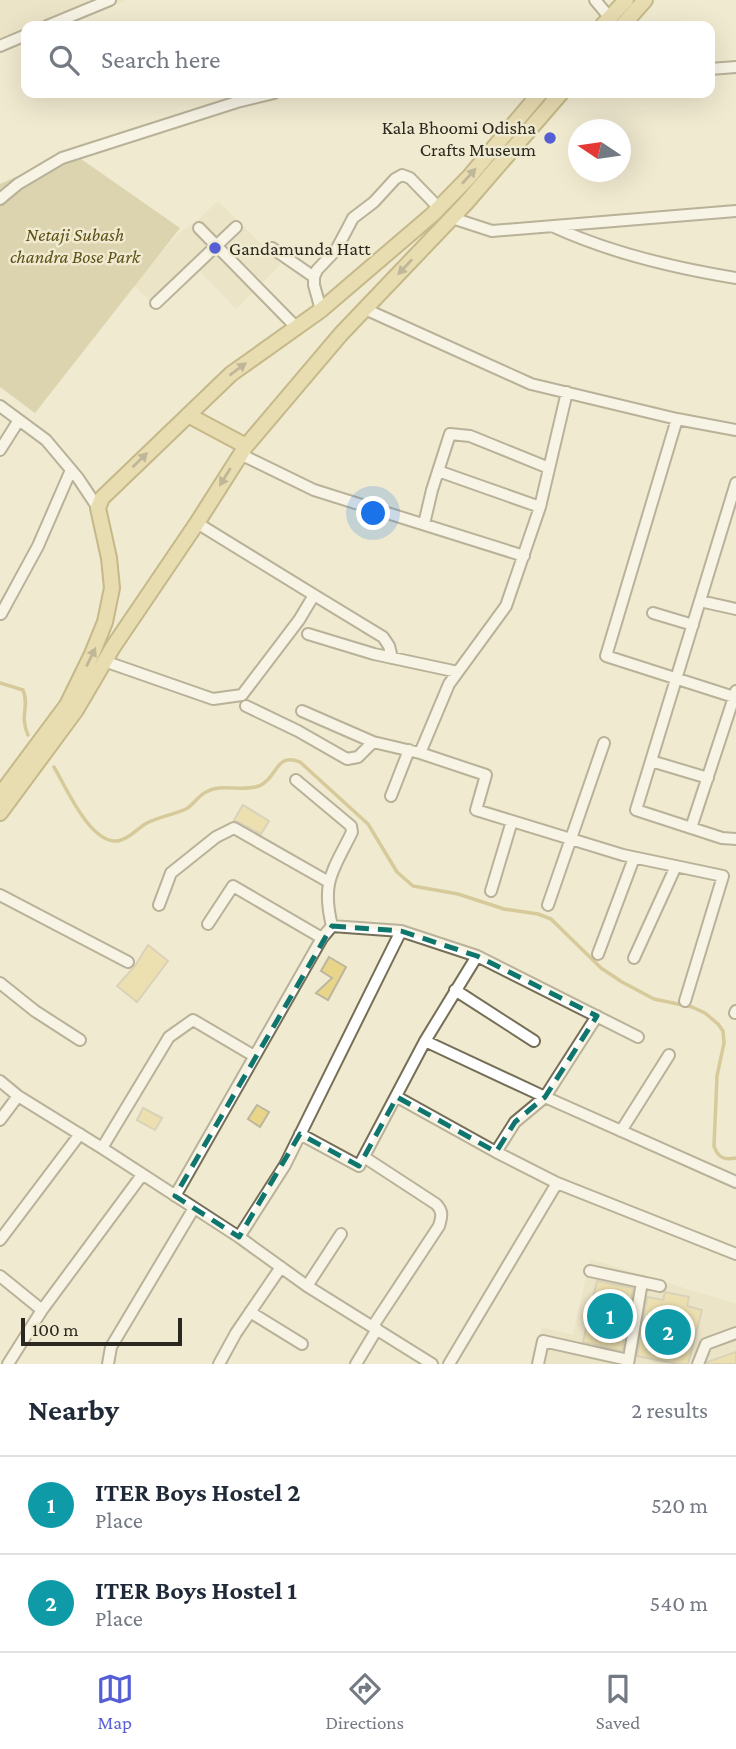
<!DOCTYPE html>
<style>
body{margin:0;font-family:"Crimson Pro",serif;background:#f2f2f3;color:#1f2937}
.compass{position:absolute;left:568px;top:119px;width:63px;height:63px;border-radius:50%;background:#fff;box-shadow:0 7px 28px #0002;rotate:283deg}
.scale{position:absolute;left:21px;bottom:18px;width:161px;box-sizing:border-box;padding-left:7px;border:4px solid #2b291f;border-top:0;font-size:19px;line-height:24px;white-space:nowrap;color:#2b291f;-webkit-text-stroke:5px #f0ead0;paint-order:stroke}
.you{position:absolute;left:374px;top:514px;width:24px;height:24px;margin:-18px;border:5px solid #fff;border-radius:50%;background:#1a73e8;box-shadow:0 0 0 10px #1a73e833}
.badge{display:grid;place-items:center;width:46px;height:46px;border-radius:50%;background:#555ed5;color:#fff;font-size:23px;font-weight:700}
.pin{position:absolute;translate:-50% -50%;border:4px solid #fff;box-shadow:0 2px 7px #0006}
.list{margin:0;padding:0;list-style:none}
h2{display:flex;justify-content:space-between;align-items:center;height:91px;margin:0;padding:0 28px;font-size:30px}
h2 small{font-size:23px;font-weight:400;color:#747a83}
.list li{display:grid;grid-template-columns:46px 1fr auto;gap:21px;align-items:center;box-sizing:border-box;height:98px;padding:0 28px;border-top:2px solid #e0e1e3}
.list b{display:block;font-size:26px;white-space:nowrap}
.list p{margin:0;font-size:23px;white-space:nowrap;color:#747a83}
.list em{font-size:23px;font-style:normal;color:#747a83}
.icon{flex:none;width:38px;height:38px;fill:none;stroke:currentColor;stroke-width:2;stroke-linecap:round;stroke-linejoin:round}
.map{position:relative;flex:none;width:736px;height:1364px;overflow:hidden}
.search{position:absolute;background:#fff;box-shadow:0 7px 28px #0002;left:21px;right:21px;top:21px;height:77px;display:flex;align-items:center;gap:18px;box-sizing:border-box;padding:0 24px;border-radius:14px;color:#747a83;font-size:26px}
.sheet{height:287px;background:#fff}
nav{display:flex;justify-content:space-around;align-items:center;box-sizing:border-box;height:98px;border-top:2px solid #e0e1e3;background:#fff;font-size:19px;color:#747a83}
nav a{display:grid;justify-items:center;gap:4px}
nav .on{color:#555ed5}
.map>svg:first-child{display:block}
.built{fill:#e6ddbd}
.green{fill:#c4b888}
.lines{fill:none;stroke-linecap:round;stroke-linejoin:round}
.stream{stroke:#b7a45a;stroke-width:3.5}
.building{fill:#e9d58a;stroke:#bdb69e;stroke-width:2}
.minor-casing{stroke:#756f58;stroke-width:14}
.major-casing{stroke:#907e34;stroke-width:18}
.minor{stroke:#fff;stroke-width:10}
.major{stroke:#ddcd8c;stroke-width:14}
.oneway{fill:#847b56}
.marked{fill:none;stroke:#0f766e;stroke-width:5;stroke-dasharray:14 9;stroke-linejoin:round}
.poi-dot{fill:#555ed5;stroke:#f0ead0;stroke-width:2.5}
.labels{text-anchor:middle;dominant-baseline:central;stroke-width:5;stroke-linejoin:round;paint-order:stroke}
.poi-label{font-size:19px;fill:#2b291f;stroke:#f0ead0;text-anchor:end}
.park-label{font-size:19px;font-style:italic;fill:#5d5017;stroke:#f0ead0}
</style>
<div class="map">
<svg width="736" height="1364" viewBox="0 0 736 1364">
<rect width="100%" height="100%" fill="#f0ead0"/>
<path class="built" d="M0 0H127L64 26H26V42L0 53Z
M218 201 281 264 236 309 198 269 158 308 132 284 179 233 196 222Z
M590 1259 736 1304V1364H533L542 1327 573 1335Z"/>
<path class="green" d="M71 152 180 228 35 413 0 387V184Z"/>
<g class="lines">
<path class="stream" d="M0 683 23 690C30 706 19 715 28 735
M54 767C66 787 90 844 118 841 129 839 136 830 145 824 157 817 173 815 186 809 193 805 198 796 206 792 221 783 242 792 259 786 278 778 275 752 300 762L368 824 397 872 413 886 458 894 504 909 538 914 551 919 601 968 622 982 654 999 692 1007 705 1013 718 1024 723 1031 724 1043 717 1076 714 1146C718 1158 724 1160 736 1158"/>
</g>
<path class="building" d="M243 805 269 821 261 834 234 820Z
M148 945 168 961 137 1002 117 986 135 966Z
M329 957 346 967 328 1000 316 993 332 978 321 971Z
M257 1105 269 1112 260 1127 248 1119Z
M143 1108 162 1118 155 1130 137 1120Z
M597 1281 633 1288 622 1351 583 1342Z
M665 1292 689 1297 687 1306 702 1310 688 1364H677L637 1356 647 1297 663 1300Z
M736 1352V1364H706L707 1362Z"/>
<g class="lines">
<defs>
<path id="minor" d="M595 0 610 18
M47 26 110 0
M0 46 26 35
M710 69 736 67
M0 199 18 184 62 158 237 102 274 93
M452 218 492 231 736 211
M554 227C611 253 674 268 736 278
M199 228 296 327
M272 248 314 277
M156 303 236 227
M365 309 531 384 677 419 736 430
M321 310 314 285V277L317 270 336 250 353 218 374 202 395 179 402 175 410 178 439 208
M567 392 540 507 506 606 449 684 420 753 486 775 476 810 623 855 723 876 685 1001
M0 406 46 440 78 478 98 508
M677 419 606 656 734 697
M0 450 19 420
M240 454 314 490 524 556
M438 471 540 507
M736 483 636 810 722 838 736 839
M424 524 432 490 450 434 470 436 549 468
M314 595 383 637 389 646 392 658
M700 601 736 609
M653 613 693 625
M1 614 38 546 71 470
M308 634 374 654 458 672
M104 661 213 699 242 695 299 620 314 595 197 523
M246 706 298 731 347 759 358 757 373 742
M302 711 373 742 420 753
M651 761 708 778
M296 780 351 826 352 832C333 871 321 881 332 926
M391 796 409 750
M691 828 736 691
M491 891 512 821
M0 895 128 962
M159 905 171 873 216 837 234 828 327 881
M548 905 604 743
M208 924 233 886 322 938
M598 954 634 858
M477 956 425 1041 545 1097 736 1182
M634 958 676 866
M0 983 35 1011 80 1040
M455 990 534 1041
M735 1013 736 1011
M0 1081 18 1096 102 1148 239 1237 307 1286 432 1364
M397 1097 496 1152 515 1122 545 1097 597 1016
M0 1120 18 1096
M621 1131 669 1055
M300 1134 359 1166 425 1041
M102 1148 169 1037 193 1020 254 1056
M496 1152 557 1183
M364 1157 436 1204C443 1211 442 1216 439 1226L373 1326
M175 1196 322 938 332 926 401 931 477 956 638 1037
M239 1237 285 1165 401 931
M0 1240 80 1134
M590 1271 660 1286
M0 1276 42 1310 142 1175
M307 1286 341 1234
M250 1312 302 1344
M8 1364 42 1310
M108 1364 111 1347 194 1208
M219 1364 236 1333 281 1267
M356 1364 377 1329
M449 1364 557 1183 736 1254
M538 1364 543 1341 628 1360
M628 1364 642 1282
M698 1364 706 1344 736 1333"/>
<path id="major" d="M602 26 626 0
M622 26 645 0
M188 415 246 446
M0 795 67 705 92 654 105 622 112 588 109 558 98 508 102 498 231 374 321 310 432 215 469 177 540 93
M0 813 76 710 113 647 197 523 246 446 341 334 466 203 561 93"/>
</defs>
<use href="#minor" class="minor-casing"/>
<use href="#major" class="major-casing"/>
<use href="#minor" class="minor"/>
<use href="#major" class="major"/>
</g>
<defs><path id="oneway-solid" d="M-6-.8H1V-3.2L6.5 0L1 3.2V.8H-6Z" transform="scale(1.75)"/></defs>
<g class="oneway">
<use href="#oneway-solid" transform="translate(469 176) rotate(-48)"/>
<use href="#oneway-solid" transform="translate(405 267) rotate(133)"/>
<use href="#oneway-solid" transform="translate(238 369) rotate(-37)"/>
<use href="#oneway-solid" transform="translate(140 460) rotate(-44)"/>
<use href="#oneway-solid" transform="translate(225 477) rotate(122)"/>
<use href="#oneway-solid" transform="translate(91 657) rotate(-64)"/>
</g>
<path d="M0 0H736V1364H0ZM332 926 401 931 477 956 597 1016 545 1097 515 1122 496 1152 397 1097 359 1166 300 1134 239 1237 175 1196Z" fill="#f0ead0" fill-opacity=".55" fill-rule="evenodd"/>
<path class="marked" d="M332 926 401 931 477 956 597 1016 545 1097 515 1122 496 1152 397 1097 359 1166 300 1134 239 1237 175 1196Z"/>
<g class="poi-dot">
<circle cx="550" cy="138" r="7"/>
<circle cx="215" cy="248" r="7"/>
</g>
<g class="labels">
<g class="poi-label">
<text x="536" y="127">Kala Bhoomi Odisha<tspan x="536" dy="22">Crafts Museum</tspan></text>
<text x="229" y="248" text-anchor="start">Gandamunda Hatt</text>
</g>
<g class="park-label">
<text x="75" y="234">Netaji Subash<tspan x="75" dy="22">chandra Bose Park</tspan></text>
</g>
</g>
</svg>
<svg class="compass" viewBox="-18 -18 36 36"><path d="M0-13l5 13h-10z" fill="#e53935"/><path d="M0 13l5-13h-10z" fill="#747a83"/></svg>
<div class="scale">100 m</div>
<div class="you"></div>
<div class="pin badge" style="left:610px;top:1316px;background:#0f9aa8">1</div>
<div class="pin badge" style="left:668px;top:1332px;background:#0f9aa8">2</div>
<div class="search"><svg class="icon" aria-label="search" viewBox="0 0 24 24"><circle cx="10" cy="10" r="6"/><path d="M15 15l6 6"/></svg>Search here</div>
</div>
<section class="sheet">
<h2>Nearby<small>2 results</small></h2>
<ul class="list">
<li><span class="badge" style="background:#0f9aa8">1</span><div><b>ITER Boys Hostel 2</b><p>Place</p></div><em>520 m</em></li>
<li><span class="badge" style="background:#0f9aa8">2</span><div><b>ITER Boys Hostel 1</b><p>Place</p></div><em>540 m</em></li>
</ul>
</section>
<nav>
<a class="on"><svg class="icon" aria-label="map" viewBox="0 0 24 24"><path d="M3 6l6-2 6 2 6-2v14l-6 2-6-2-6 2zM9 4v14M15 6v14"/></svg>Map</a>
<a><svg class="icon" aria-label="directions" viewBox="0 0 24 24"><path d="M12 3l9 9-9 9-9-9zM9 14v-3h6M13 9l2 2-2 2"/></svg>Directions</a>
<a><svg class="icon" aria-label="saved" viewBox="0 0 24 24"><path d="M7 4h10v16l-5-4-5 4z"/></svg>Saved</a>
</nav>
